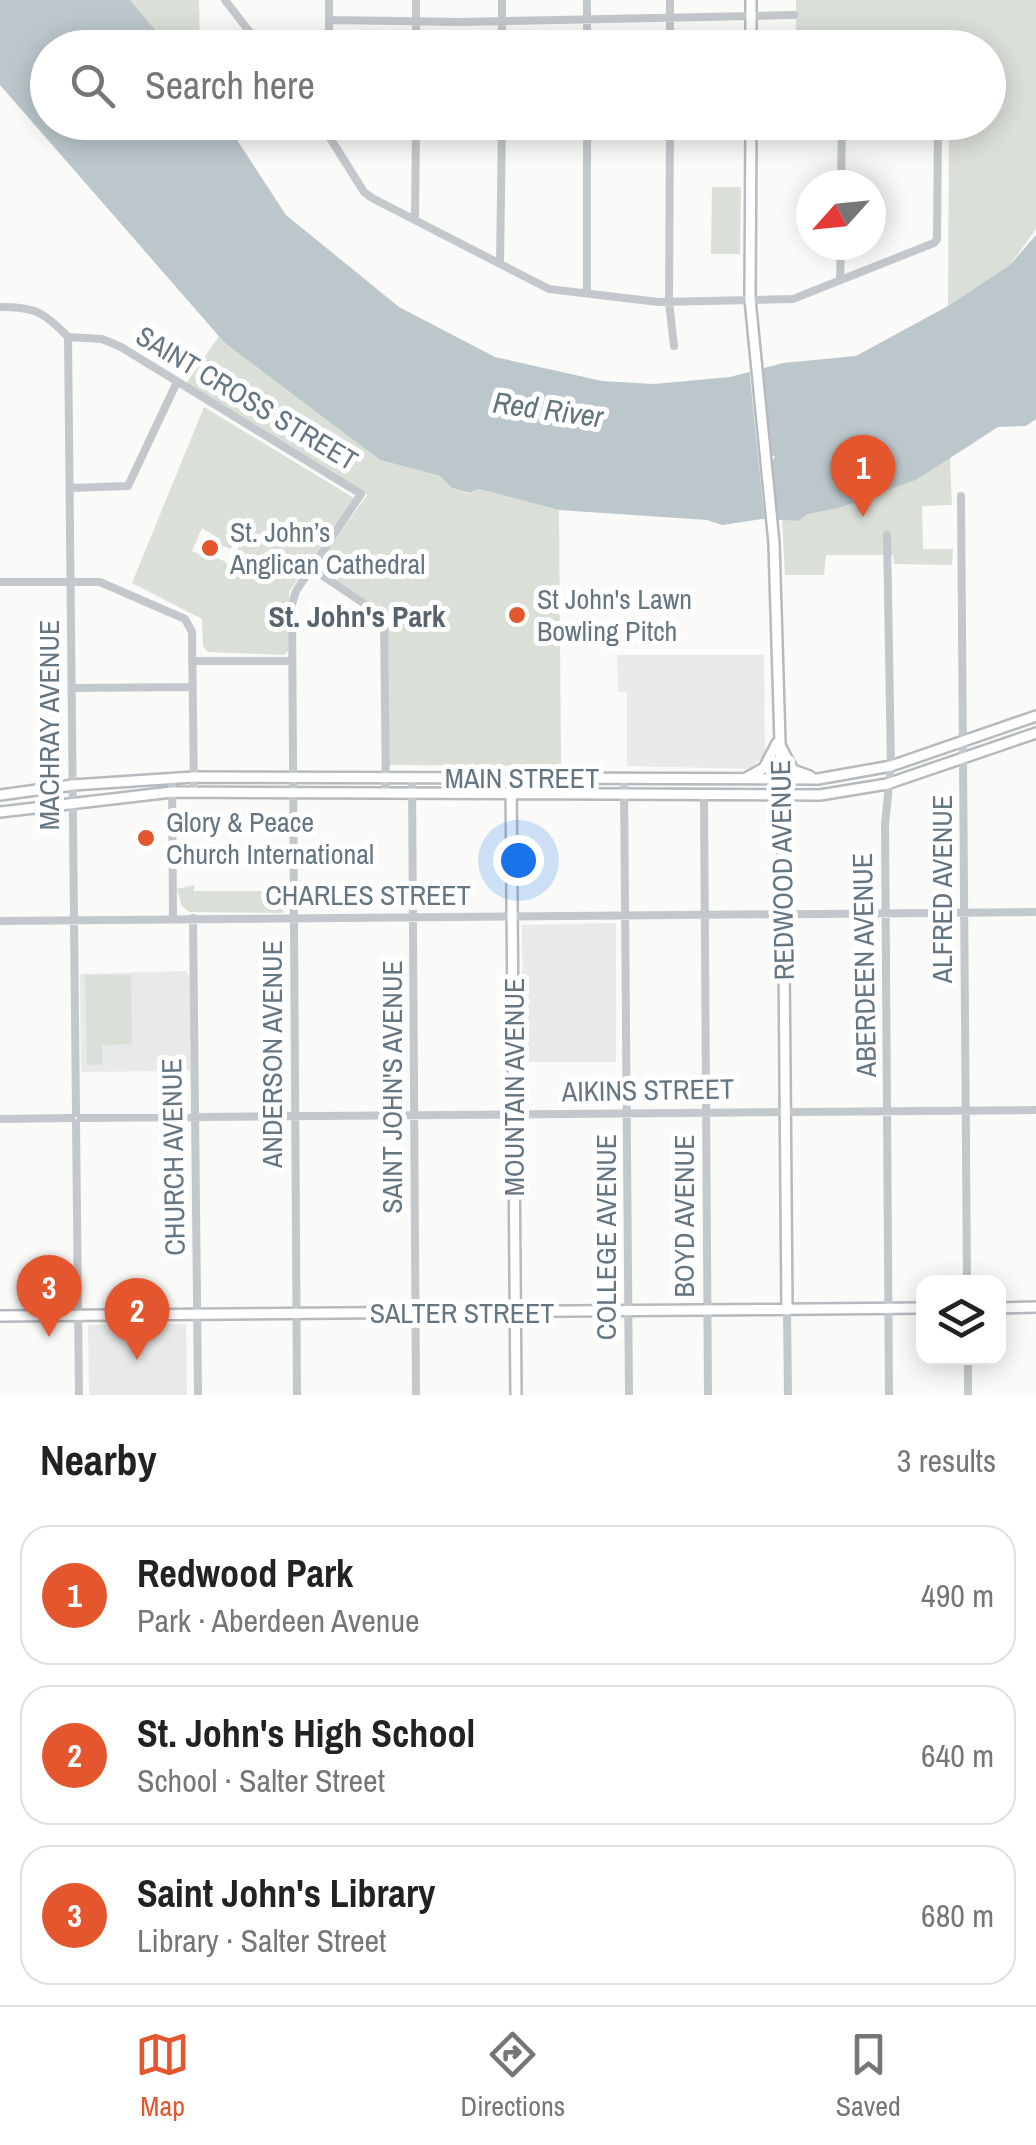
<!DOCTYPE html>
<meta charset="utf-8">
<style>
body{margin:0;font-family:"Archivo Narrow",sans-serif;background:#f2f2f2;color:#222}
.controls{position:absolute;right:30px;bottom:30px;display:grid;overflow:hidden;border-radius:20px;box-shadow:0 5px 25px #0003}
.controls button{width:90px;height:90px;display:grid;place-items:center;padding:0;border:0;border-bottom:2px solid #e0e0e0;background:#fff;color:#222;font:50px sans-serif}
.compass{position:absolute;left:796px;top:170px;width:90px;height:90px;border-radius:50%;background:#fff;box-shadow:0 5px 25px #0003;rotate:243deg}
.you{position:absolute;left:518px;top:860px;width:35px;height:35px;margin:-25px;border:8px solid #fff;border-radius:50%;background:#1a73e8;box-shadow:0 0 0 15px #1a73e833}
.badge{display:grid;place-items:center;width:65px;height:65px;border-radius:50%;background:#e4572e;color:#fff;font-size:32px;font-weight:700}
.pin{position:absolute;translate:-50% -82px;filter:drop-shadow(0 2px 5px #0008)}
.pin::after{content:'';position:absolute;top:52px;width:35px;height:30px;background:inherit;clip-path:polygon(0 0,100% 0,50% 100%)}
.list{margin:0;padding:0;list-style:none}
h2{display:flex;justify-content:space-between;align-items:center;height:130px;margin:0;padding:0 40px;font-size:42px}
h2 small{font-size:32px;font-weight:400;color:#767676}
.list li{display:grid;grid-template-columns:65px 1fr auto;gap:30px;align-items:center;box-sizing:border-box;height:140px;margin:0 20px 20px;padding:0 20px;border:2px solid #e0e0e0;border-radius:30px}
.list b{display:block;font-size:38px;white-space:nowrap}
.list p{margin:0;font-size:32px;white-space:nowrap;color:#767676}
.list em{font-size:32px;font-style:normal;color:#767676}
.icon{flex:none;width:55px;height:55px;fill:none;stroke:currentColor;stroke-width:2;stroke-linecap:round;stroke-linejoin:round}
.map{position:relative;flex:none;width:1036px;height:1395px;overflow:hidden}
.search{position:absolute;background:#fff;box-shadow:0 5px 25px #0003;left:30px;right:30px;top:30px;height:110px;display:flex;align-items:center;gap:25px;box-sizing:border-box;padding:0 35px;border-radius:55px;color:#767676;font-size:38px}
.sheet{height:610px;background:#fff}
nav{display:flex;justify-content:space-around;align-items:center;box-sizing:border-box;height:140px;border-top:2px solid #e0e0e0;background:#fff;font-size:28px;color:#767676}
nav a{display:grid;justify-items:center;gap:5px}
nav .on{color:#e4572e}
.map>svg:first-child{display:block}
.built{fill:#e8e9e9}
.green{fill:#dadfd7;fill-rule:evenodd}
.water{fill:#bbc7cb}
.pier{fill:#fafaf8}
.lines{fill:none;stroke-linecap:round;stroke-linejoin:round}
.major-casing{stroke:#b5babe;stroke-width:14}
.minor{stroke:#c3c8cc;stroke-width:8}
.major{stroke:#fff;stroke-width:9}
.poi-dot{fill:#e4572e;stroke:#fff;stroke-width:4}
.labels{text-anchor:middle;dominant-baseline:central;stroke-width:10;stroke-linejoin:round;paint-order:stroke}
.street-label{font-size:28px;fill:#657683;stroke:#fff}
.poi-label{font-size:28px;fill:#657683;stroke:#fff;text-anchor:start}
.water-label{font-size:30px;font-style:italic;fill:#60757c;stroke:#fff}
.neighbourhood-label{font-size:30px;font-weight:bold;fill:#57646e;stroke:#fff}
</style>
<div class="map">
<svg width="1036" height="1395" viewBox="0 0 1036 1395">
<rect width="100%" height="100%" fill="#fafaf8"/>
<path class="built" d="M617 655H764L765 755 749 769 627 766V692H618Z
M616 923V1062H523L522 925Z
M186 971 190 977V1071L81 1072 80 974Z
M186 1324 187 1395H89L88 1325Z"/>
<path class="green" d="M130 0H199L200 47H170Z
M796 0H1036V229L1010 265 948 306 949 123 988 122V48H796Z
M712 187H741L740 254H711Z
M219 336 380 460 440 476 452 488 470 494 479 489 559 510 561 766 389 765 387 615 316 567 367 495 186 384Z
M204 407 354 498 289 592 288 651 284 655 208 652 203 646 202 619 132 583ZM202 528 220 539 218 544 231 549 233 543 239 546 234 565 228 567 226 562 213 556 210 559 192 551Z
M950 457 952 505 922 506 923 549H953L952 565 894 564 893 555H826L824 575H785L782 520 798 521 808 514 839 508 916 480Z
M194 885V891H274L275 886H283V913L189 912 182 906 177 889Z
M85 975H131L132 1044 102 1045V1065H87Z"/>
<path class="water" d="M0 0H130L170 47 48 48V122L226 123 286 215 399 307 495 357 602 381 654 384 730 377 783 363 856 356 948 306 1010 265 1036 235V419L1026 426 998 427 916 480 839 508 808 514 798 521 762 519 722 525 707 520 559 510 479 489 470 493 452 488 440 476 380 460 224 342 0 85Z"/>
<path class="pier" d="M763 364 771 454 775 457 772 461 778 525 765 524 749 367Z"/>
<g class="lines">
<defs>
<path id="major" d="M751 48V0
M751 122 750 299 774 543 783 842 787 1310
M781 747 793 770 810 776
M511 778 516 1395
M746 778 764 768 777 743
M0 795 73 785 194 777 818 779 891 766 1036 716
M0 812 172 792 820 795 887 784 1036 733
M998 1308 1036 1307
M0 1316 924 1308"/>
</defs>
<use href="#major" class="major-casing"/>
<path class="minor" d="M225 0 262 48
M329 20 460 22 794 15
M329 48V0
M416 48V0
M502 48V0
M587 48V0
M670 48V0
M320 122 364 192 372 198 549 289 658 302 793 299 934 243 937 239 938 122
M587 122V293
M670 122 669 302 674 346
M841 185 842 122
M415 220 416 122
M500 264 502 122
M840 280 841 245
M0 307C35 307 44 312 68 337L102 339 121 347 361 494 296 591 292 604 297 1395
M68 337 76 1113
M70 488 128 486 177 382
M961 496 967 1282
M887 535 891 766 885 824 889 1395
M311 568 384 617 386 793
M0 582H100L185 619 192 632 194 792
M192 661H292
M72 688 192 687
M172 777 173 919
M412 778 416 1395
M624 779 629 1395
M704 796 708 1395
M193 918 198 1395
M0 921 1036 912
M81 1118 1036 1110
M0 1119 71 1118
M76 1123 79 1395
M787 1310 788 1395
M968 1358V1395"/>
<use href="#major" class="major"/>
</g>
<g class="poi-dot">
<circle cx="210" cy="548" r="10"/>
<circle cx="517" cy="615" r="10"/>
<circle cx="146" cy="838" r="10"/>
</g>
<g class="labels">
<g class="street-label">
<text transform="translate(247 398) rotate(31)">SAINT CROSS STREET</text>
<text transform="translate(49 725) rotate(-90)">MACHRAY AVENUE</text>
<text x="522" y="778">MAIN STREET</text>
<text transform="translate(782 870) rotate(-91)">REDWOOD AVENUE</text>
<text transform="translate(942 889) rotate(-90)">ALFRED AVENUE</text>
<text x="368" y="895">CHARLES STREET</text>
<text transform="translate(864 965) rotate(-91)">ABERDEEN AVENUE</text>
<text transform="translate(272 1054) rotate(-90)">ANDERSON AVENUE</text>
<text transform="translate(392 1087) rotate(-90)">SAINT JOHN'S AVENUE</text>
<text transform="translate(514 1087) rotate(-90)">MOUNTAIN AVENUE</text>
<text transform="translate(648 1090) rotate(-1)">AIKINS STREET</text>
<text transform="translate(173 1157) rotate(-91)">CHURCH AVENUE</text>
<text transform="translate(684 1216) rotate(-90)">BOYD AVENUE</text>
<text transform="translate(606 1237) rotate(-90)">COLLEGE AVENUE</text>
<text x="462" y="1313">SALTER STREET</text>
</g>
<g class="poi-label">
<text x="230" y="532">St. John’s<tspan x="230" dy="32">Anglican Cathedral</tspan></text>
<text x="537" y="599">St John's Lawn<tspan x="537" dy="32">Bowling Pitch</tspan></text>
<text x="166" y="822">Glory &amp; Peace<tspan x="166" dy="32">Church International</tspan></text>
</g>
<g class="water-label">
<text transform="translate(548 409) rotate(8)">Red River</text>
</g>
<g class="neighbourhood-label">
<text x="357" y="616">St. John's Park</text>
</g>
</g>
</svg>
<div class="controls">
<button><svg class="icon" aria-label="layers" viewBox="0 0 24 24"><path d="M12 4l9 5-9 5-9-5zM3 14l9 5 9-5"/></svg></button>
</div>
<svg class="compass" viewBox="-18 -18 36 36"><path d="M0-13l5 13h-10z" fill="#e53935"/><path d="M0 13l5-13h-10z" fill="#767676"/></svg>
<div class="you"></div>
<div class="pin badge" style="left:863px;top:517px">1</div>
<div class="pin badge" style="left:137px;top:1360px">2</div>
<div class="pin badge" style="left:49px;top:1337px">3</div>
<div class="search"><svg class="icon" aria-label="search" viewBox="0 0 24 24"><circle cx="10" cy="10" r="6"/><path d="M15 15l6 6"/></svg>Search here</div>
</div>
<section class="sheet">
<h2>Nearby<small>3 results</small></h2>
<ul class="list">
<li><span class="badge">1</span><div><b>Redwood Park</b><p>Park · Aberdeen Avenue</p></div><em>490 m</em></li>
<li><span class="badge">2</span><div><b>St. John's High School</b><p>School · Salter Street</p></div><em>640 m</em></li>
<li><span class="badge">3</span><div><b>Saint John's Library</b><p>Library · Salter Street</p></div><em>680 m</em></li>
</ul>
</section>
<nav>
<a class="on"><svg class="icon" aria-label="map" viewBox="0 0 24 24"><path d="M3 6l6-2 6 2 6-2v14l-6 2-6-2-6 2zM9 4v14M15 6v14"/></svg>Map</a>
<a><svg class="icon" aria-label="directions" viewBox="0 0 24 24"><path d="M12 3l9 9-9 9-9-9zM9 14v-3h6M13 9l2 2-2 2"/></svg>Directions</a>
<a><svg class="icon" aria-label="saved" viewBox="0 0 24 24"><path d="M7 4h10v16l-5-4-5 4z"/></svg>Saved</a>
</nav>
